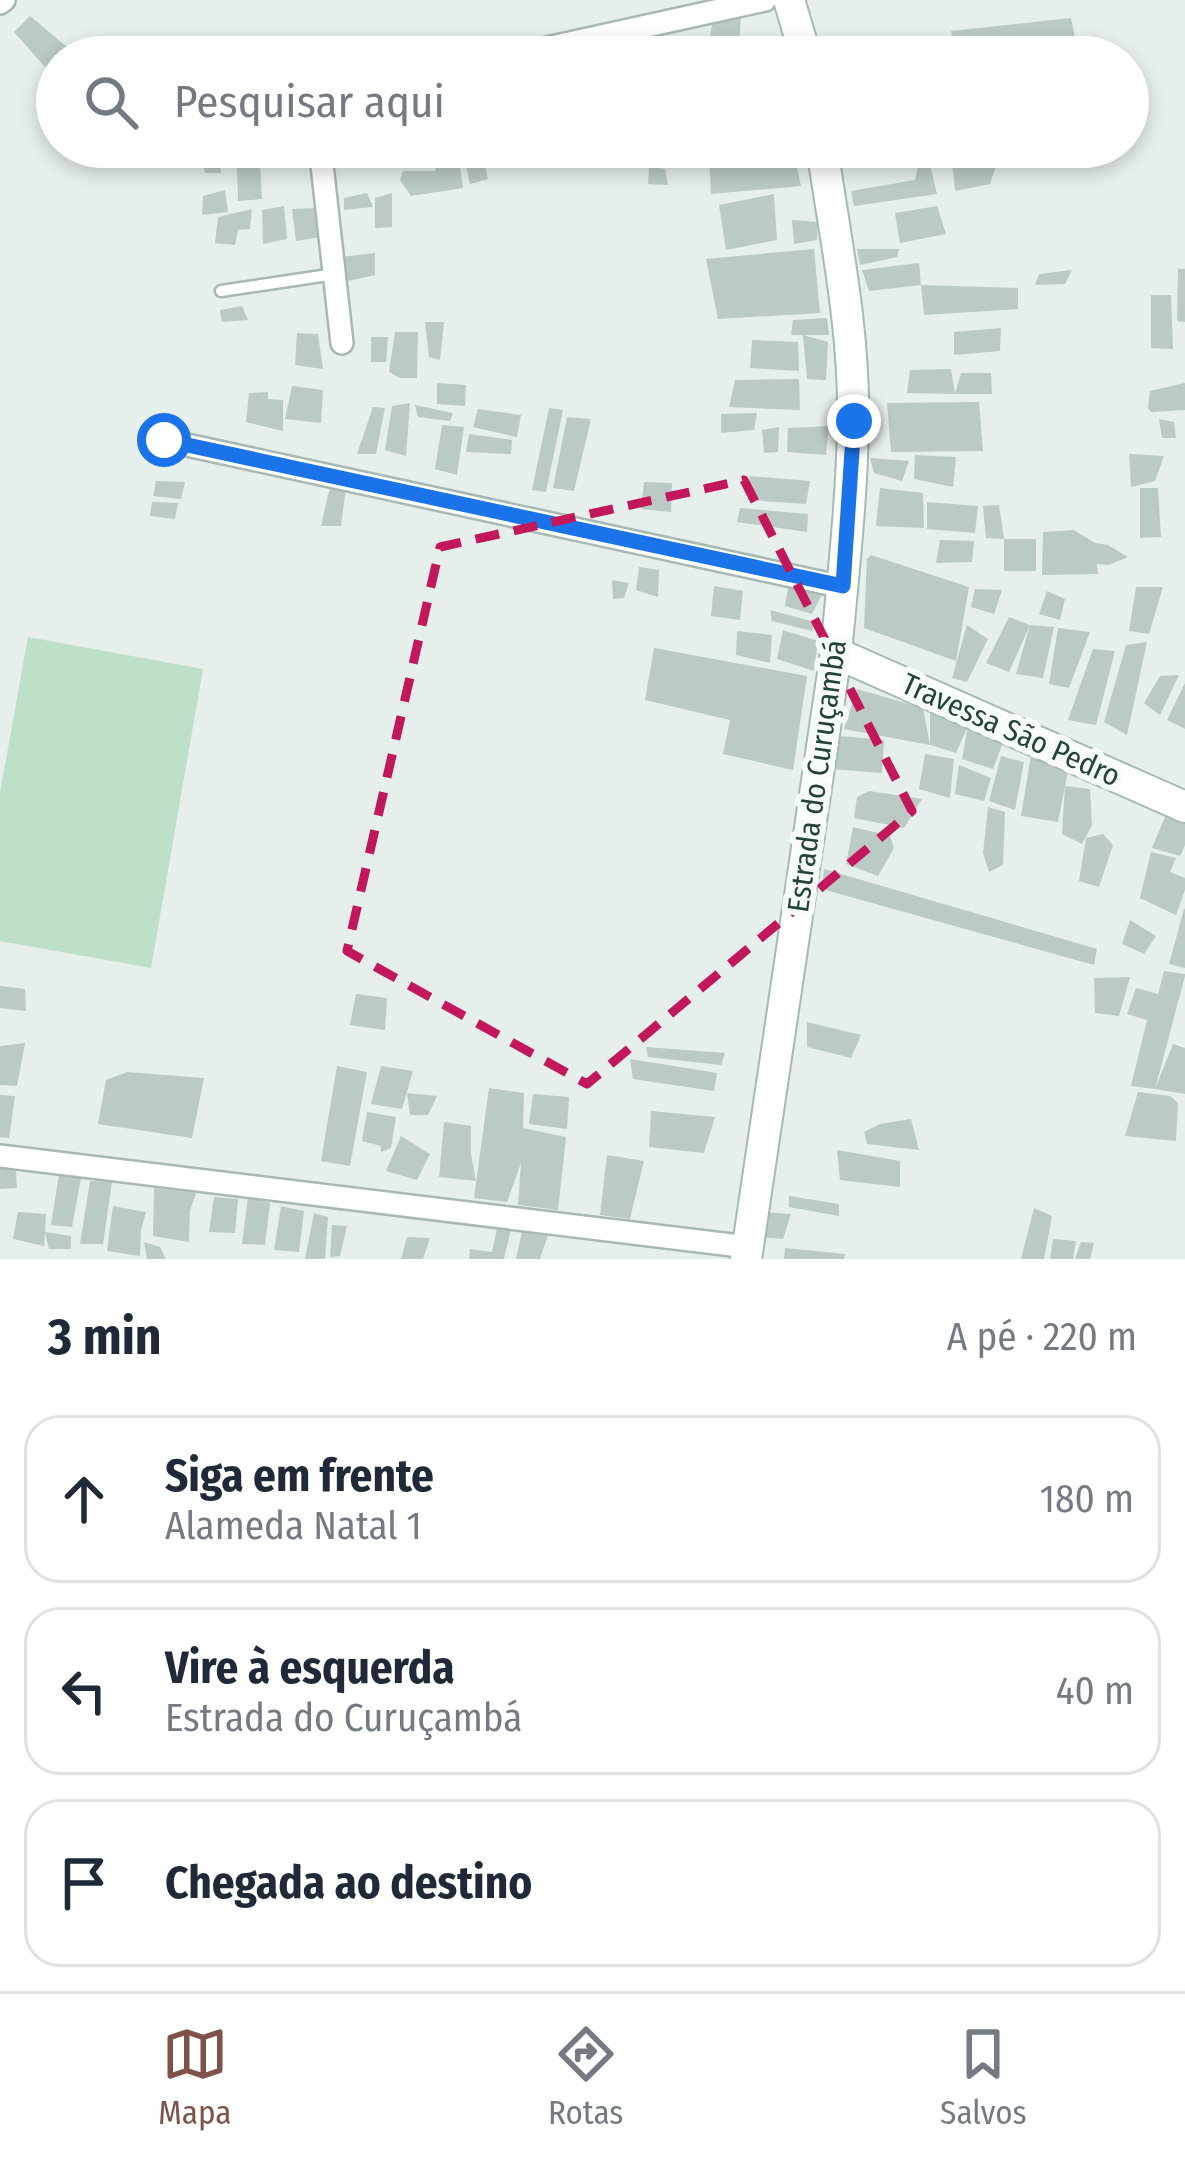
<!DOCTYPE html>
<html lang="pt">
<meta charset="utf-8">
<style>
body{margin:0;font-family:"Fira Sans Condensed",sans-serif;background:#f2f2f3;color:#1f2937}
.stop{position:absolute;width:36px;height:36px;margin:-27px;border:9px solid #1a73e8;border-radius:50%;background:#fff}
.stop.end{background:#1a73e8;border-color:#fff;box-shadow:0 3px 12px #0008}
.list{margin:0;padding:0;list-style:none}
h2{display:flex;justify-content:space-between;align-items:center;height:156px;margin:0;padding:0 48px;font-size:51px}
h2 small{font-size:39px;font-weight:400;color:#747a83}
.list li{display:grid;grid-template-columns:78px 1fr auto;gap:36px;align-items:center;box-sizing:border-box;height:168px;margin:0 24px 24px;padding:0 24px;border:3px solid #e0e1e3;border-radius:36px}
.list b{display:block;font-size:45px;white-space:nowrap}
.list p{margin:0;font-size:39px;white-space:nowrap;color:#747a83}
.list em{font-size:39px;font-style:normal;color:#747a83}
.icon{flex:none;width:66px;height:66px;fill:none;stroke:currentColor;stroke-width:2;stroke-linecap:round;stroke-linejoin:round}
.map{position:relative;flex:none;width:1185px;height:1259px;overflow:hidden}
.search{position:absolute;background:#fff;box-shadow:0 6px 18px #0003;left:36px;right:36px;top:36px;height:132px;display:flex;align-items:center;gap:30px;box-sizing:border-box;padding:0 42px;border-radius:66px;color:#747a83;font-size:45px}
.sheet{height:732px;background:#fff}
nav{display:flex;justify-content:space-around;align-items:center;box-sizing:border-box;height:168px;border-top:3px solid #e0e1e3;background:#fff;font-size:33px;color:#747a83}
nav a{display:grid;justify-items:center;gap:6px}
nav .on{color:#7f5249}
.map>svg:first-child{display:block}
.green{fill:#bfe0c8}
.building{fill:#bbcac4}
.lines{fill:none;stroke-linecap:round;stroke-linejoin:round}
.lane-casing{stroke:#a8b8b2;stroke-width:15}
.street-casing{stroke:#a8b8b2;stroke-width:26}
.secondary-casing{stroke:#a4bbb3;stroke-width:34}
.lane{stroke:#fff;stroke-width:10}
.street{stroke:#fff;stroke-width:21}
.secondary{stroke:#fff;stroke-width:30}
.route{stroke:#1a73e8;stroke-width:15}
.marked{fill:none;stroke:#c2185b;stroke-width:9;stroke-dasharray:24 15;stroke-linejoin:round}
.labels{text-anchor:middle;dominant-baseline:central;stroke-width:12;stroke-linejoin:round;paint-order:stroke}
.street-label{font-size:30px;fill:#24423a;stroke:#f7fbf9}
</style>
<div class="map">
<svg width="1185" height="1259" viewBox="0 0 1185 1259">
<rect width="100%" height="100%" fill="#e6efeb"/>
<path class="green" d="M28 637 203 669 151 968 0 941V793Z"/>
<path class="building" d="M714 12 741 17 738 57 692 56 691 38 709 43Z
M30 16 79 57H57V74L54 77 14 32Z
M1071 18 1079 57H956L951 31Z
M197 147H218L221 173H205Z
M270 147H284L286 165 274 166Z
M351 147H399L400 155 352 165Z
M407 147H437L436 166H409Z
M441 147H457L463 188 411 196 400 180 403 171H435Z
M754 147H793L801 186 711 194 709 153Z
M1000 153 990 184 955 191 952 161Z
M483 157 488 179 470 184 465 160Z
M919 161H929L937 194 854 206 851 191 915 180Z
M260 162 262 199 238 201 237 166Z
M649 167 665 169 668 185 648 184Z
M225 190 228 212 202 215 203 196Z
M367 193 373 207 344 210V198Z
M392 193V227L375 228V198Z
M774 194 777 240 726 250 719 205Z
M284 206 287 239 263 244 262 210Z
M937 206 946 234 900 243 895 213Z
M316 208 320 237 296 241 292 209Z
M252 209 250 229 238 230 235 245 215 243 218 217Z
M792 220 818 222 817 240 794 244Z
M814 249 820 313 718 319 706 259Z
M857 249H899L897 257 860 265Z
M375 253V275L344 282 341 257Z
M919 263 921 285 869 291 862 270Z
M1178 269H1185V322L1177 321Z
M1072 270 1065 284 1035 285 1039 274Z
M921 285 1018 288V309L924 315Z
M1151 295H1171L1173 349 1151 348Z
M242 306 248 320 222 322 220 310Z
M827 318 829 335H791L793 320Z
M425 322H444L440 360 429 357Z
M1001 328 1000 351 954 355V332Z
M395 332H418L417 378H400L389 372Z
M297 333 318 334 323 369 295 365Z
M803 335 828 342 826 380 807 379Z
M371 337H388L386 362H371Z
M752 340 798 342 799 371 750 368Z
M951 369 955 394 961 373H991L992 394H955L907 393 910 370Z
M799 379 800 410 729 407 735 380Z
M437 383 466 385 465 406 437 404Z
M1185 383V410L1151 412 1148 408 1150 391Z
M292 386 323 390 321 423 285 419Z
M268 392V399L283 400V431L246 422 249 393Z
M979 402 983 451 891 452 887 403Z
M410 403 406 456 385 450 392 406Z
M415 405 453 413 450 421 418 417Z
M373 407 385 408 376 454H357Z
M549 408 563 410 546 492 532 490Z
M478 409 521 415 517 437 473 427Z
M757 413 754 430 721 433V414Z
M567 417 591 419 574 491 553 488Z
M1159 419 1174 422 1176 438H1162Z
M442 425 464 427 457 475 435 469Z
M829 426 826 455 787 452 788 428Z
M779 427 778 452 764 453 762 430Z
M469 434 512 440 511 454 466 452Z
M1129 454 1164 456 1155 481 1131 487Z
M915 455 956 457 953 487 914 479Z
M870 458 909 461 902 481 874 473Z
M750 476 810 481 806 504 748 500Z
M156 481 185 482 181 499 153 496Z
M644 482 672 483 671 512 641 509Z
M330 487 346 488 341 526H321Z
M880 488 923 493 924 528 876 526Z
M1140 488H1158L1161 537 1140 538Z
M152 502 178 503 175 519 150 516Z
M927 502 978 506 975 533 927 529Z
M999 505 1004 539 986 538 983 506Z
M740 508 808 514 807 532 737 522Z
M1074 530 1095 543 1108 545 1128 557 1109 565 1097 564 1098 574 1042 575 1043 532Z
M1004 539H1036V571H1004Z
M940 540 974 541 972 562 936 563Z
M871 555 969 587 956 661 864 628 867 559Z
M639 567 659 570 658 597 636 590Z
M612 580 629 583 624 598 613 599Z
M714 586 743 591 740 620 711 616Z
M788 587 821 596 812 614 785 606Z
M1136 587H1163L1149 634 1129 631Z
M975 589 1002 590 994 614 971 607Z
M1047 591 1065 599 1060 620 1039 614Z
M770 610 815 622 812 631 772 621Z
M1009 617 1030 625 1009 672 986 663Z
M967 625 988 639 967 682 952 678Z
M1030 625 1054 627 1043 678 1016 674Z
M1058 628 1090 632 1069 688 1049 684Z
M783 630 818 641 814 671 777 659Z
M737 631 772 635 770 663 736 655Z
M1147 642 1127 735 1104 722 1126 645Z
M654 648 807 676 793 770 723 754 730 720 645 700Z
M1093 649 1115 651 1096 725 1068 720Z
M1179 675 1160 715 1144 703 1160 676Z
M1185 683V729L1167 720Z
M857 689 923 708 930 745V709L968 726 956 753 930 745 844 729Z
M968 726 1004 740 993 769 962 759Z
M840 736 884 740 882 773 831 769Z
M925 754 954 759 950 798 919 789Z
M1031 755 1070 761 1058 822 1021 816Z
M1001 756 1024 762 1015 810 989 801Z
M959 765 991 778 984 801 955 794Z
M1065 786 1090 789 1092 825 1082 844 1062 834Z
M869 791 922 799 904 828 854 818 857 797Z
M988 807 1005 812 1003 865 989 872 983 853Z
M1167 812 1185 816V845L1180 856 1152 848Z
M853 827 890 836 894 848 878 876 846 864Z
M1103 834 1113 845 1099 887 1079 881 1086 838Z
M1151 852 1176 858 1170 872 1185 878V890L1176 915 1140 898Z
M824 869 1097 949 1094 965 822 889Z
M1184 909H1185V968L1169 964Z
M1130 920 1156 936 1144 954 1122 944Z
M1164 971 1185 974V976L1155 1089 1131 1086 1147 1020 1127 1014 1136 988 1158 994Z
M1130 977 1119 1016 1095 1013 1094 978Z
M0 986 25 989 26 1011 0 1008Z
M356 994 387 998 385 1030 350 1025Z
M807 1022 861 1035 851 1058 807 1047Z
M25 1043 17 1086 0 1085V1046Z
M1173 1044 1185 1048V1094L1155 1089Z
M646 1047 725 1053 721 1065 648 1057Z
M630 1059 717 1073 714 1091 633 1079Z
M337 1066 367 1072 350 1166 321 1161Z
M381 1066 413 1071 402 1109 371 1104Z
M127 1072 204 1078 192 1138 98 1124 106 1080Z
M489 1088 524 1093 523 1128 566 1137 558 1210 518 1205 521 1163 507 1202 474 1198Z
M1138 1092 1170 1096 1178 1103 1176 1141 1125 1136Z
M407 1093 437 1096 428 1115H410Z
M533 1094 569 1097 567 1129 529 1124Z
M0 1095 15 1096 9 1138 0 1137Z
M651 1111 715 1117 704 1153 649 1147Z
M367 1112 396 1117 391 1148 381 1152V1146L362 1141Z
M911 1119 919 1150 867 1144 864 1132 880 1124Z
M444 1122 471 1126V1154L476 1181 439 1177Z
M401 1136 430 1154 417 1180 386 1171Z
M837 1150 900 1161V1187L840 1180Z
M607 1155 644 1161 630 1219 600 1215Z
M0 1168 16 1171 17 1188 0 1189Z
M59 1174 81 1178 72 1227 51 1225Z
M90 1181 112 1182 103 1244H80Z
M154 1188 196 1193 190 1211 189 1242 153 1236Z
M789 1196 839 1204V1216L789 1207Z
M214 1197 238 1199 235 1233 209 1232Z
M248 1197 270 1203 265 1245 242 1244Z
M113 1206 146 1212 141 1230 140 1256 107 1251Z
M281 1206 304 1211 299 1252 274 1250Z
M1034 1208 1052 1216 1044 1259H1021Z
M18 1212 46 1214 45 1232 71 1236V1249H49L45 1232 44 1246 13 1239Z
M764 1212 791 1214 783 1239 758 1237Z
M314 1213 328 1217 325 1259H305Z
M524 1222 550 1229 540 1259H516Z
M498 1224 511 1229 504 1259H469L470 1249 492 1252Z
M332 1225 347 1226 340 1256 330 1257Z
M407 1237 430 1238 423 1259H401Z
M1053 1239 1076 1241 1073 1259H1050Z
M144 1242 160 1247 166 1259H147Z
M1081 1242 1094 1243 1090 1259H1075Z
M785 1248 845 1254 844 1259H784Z"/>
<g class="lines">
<defs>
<path id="lane" d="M221 291 335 274"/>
<path id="street" d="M0 3 4 0
M506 57 765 0
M320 147 342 343
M164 440 843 587
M0 1156 748 1247"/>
<path id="secondary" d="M789 0 806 57
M836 653 1185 807
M746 1259 836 653C843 577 852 499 853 423 855 330 835 238 822 147"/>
</defs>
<use href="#lane" class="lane-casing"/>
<use href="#street" class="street-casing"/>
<use href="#secondary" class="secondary-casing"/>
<use href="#lane" class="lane"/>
<use href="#street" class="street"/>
<use href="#secondary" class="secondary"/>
</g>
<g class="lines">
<path class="route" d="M164 440 843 586 854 421"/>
</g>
<path class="marked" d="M744 480 912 811 587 1084 347 951 440 547Z"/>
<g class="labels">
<g class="street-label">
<text transform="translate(1011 730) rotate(24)">Travessa São Pedro</text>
<text transform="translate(817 776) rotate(-82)">Estrada do Curuçambá</text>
</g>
</g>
</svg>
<div class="stop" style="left:164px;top:440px"></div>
<div class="stop end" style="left:854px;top:421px"></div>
<div class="search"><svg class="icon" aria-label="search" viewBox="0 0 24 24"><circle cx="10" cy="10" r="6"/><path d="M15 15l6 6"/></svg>Pesquisar aqui</div>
</div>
<section class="sheet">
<h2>3 min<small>A pé · 220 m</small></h2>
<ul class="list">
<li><svg class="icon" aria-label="ahead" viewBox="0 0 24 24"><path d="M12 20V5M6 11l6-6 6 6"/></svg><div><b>Siga em frente</b><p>Alameda Natal 1</p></div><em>180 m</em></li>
<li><svg class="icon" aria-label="left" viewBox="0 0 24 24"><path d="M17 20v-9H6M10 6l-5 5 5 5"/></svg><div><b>Vire à esquerda</b><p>Estrada do Curuçambá</p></div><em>40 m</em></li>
<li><svg class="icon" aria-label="arrive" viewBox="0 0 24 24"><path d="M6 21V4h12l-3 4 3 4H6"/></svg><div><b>Chegada ao destino</b></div></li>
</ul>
</section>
<nav>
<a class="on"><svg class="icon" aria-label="map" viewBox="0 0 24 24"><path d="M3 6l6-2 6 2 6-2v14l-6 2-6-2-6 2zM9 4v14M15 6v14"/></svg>Mapa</a>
<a><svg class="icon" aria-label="directions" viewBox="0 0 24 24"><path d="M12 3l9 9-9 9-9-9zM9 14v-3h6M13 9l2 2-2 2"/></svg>Rotas</a>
<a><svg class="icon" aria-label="saved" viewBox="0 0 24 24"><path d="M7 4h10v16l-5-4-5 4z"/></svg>Salvos</a>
</nav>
